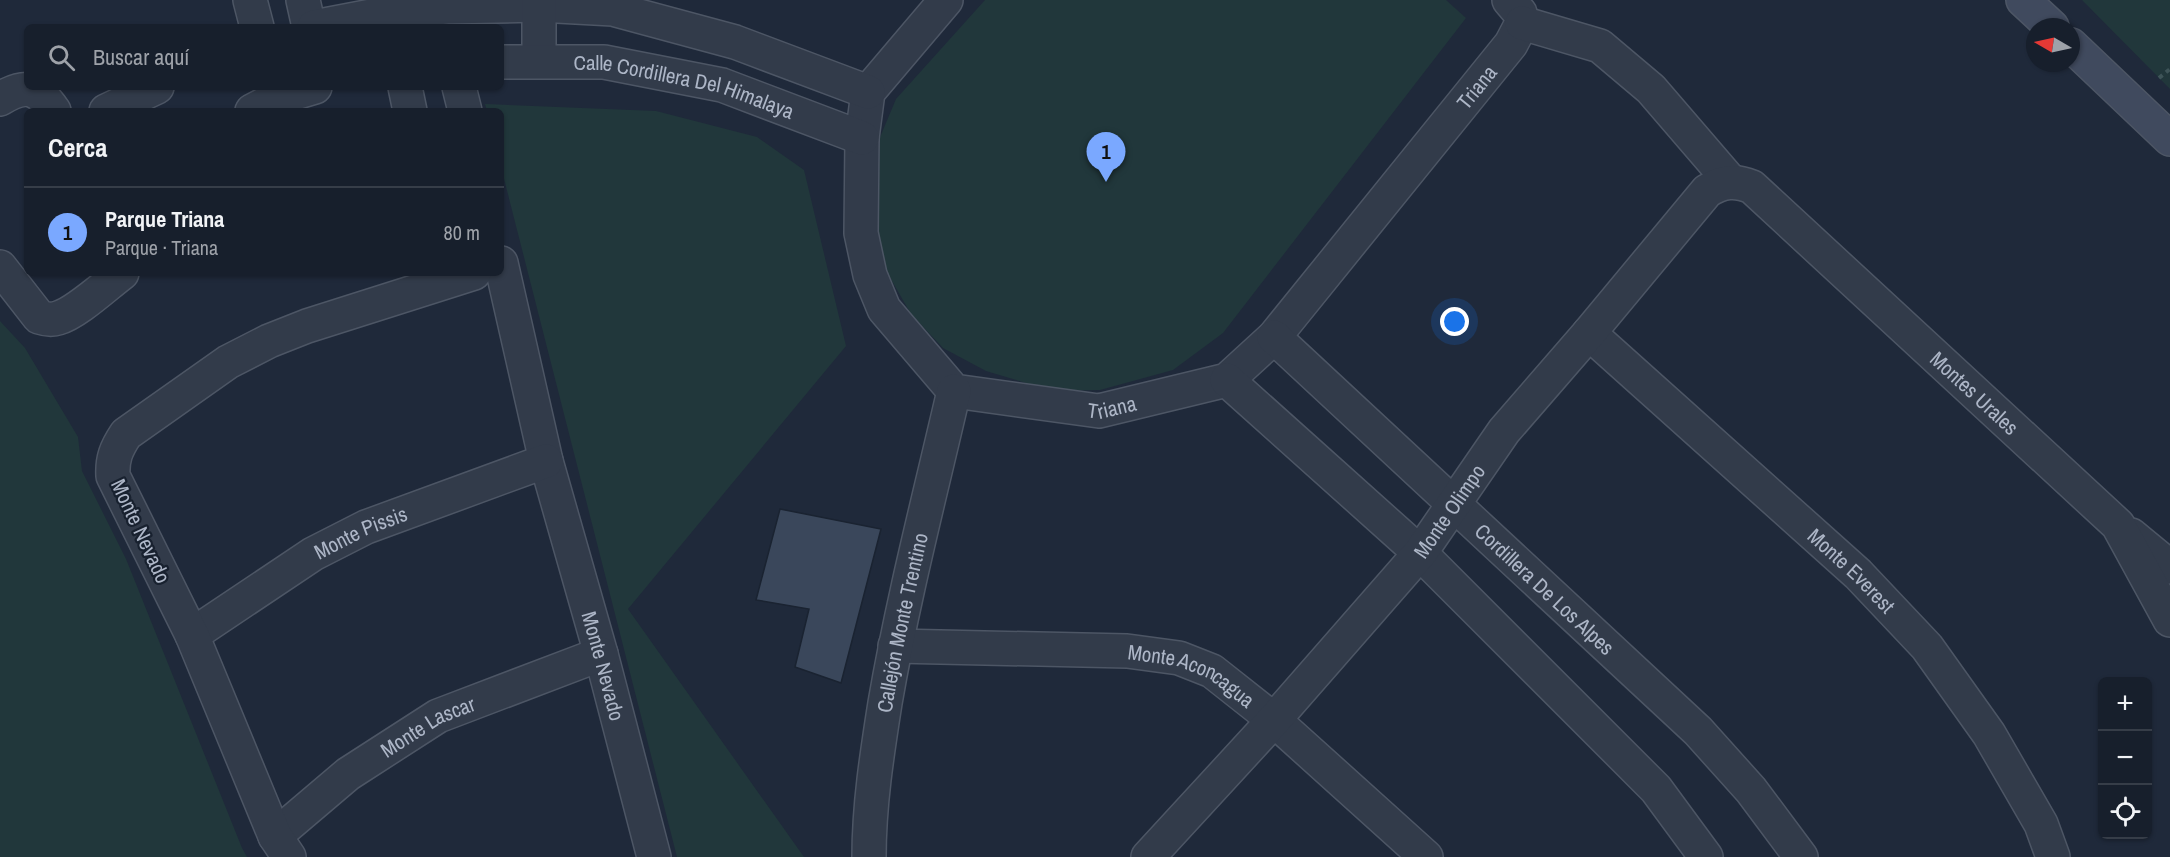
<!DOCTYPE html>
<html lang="es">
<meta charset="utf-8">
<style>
body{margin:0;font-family:"Archivo Narrow",sans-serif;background:#202734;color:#f1f3f6}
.controls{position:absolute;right:18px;bottom:18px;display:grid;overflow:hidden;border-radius:9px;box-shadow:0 2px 4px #0004}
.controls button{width:54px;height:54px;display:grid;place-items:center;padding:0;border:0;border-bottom:2px solid #363d48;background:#171f2c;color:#f1f3f6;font:30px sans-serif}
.compass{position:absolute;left:2026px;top:18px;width:54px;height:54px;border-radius:50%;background:#171f2c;box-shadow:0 2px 4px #0004;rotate:279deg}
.you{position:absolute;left:1455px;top:322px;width:21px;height:21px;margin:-15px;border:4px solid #fff;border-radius:50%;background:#1a73e8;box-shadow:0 0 0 9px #1a73e833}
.badge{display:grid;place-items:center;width:39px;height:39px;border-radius:50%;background:#7aa8ff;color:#111;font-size:20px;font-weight:700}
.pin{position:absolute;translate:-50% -50px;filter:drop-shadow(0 2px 3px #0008)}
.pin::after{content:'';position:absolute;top:32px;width:21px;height:18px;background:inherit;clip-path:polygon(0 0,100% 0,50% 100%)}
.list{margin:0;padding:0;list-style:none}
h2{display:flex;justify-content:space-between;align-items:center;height:78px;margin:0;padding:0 24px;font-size:26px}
h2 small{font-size:20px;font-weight:400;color:#9ea2a9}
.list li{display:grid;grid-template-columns:39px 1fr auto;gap:18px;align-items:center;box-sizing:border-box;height:90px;padding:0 24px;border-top:2px solid #363d48}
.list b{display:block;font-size:22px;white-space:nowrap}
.list p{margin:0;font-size:20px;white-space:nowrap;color:#9ea2a9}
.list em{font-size:20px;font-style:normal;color:#9ea2a9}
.icon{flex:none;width:33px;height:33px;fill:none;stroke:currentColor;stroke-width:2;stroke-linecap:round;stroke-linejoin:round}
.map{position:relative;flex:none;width:2170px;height:857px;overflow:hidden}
.search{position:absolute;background:#171f2c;box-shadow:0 2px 4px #0004;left:24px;top:24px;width:480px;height:66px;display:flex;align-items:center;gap:15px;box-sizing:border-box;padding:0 21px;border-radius:9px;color:#9ea2a9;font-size:22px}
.panel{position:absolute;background:#171f2c;box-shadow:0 2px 4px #0004;left:24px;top:108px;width:480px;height:168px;border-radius:9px}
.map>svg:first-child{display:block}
.green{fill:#21373b}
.building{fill:#3a475b;stroke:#1a2331;stroke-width:1.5}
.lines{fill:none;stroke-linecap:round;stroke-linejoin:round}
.street-casing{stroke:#4d5665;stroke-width:36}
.secondary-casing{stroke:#4d5665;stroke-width:36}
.path{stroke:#3e5458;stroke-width:4;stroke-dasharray:4.5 4.5;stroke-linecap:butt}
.street{stroke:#323b4a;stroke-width:33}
.secondary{stroke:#404a5e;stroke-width:33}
.labels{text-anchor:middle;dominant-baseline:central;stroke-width:4.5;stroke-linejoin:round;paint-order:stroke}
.street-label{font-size:21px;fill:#adb6c7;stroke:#18212f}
</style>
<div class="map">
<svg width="2170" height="857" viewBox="0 0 2170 857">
<rect width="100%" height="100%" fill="#1f293a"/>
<path class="green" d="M985 0H1446L1466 18 1223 333 1173 370 1100 390 1053 391 986 371 943 348 911 314 881 262 870 210 873 154 896 99Z
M2082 0H2170V89Z
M485 104 656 111 757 137 804 170 846 346 628 609 804 857H677L501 167V111H487Z
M0 321 25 348 78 437 82 471 126 559 242 848 247 857H0Z"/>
<path class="building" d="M780 509 881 529 841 683 795 667 809 609 756 600Z"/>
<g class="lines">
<defs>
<g id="street">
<path d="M250 0 257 27"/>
<path d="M303 0 309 27"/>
<path id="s1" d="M946 0 868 92 862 138 861 233 870 275 884 309 954 391 1099 411 1227 380 1274 337 1511 44 1522 23 1520 13 1509 0"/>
<path d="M1522 23 1600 46 1651 89 1731 182"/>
<path d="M314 27 392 12 447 7 539 5 613 9 735 42 868 92"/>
<path d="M539 61V0"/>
<path id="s2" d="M501 62H604L722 85 862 138"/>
<path d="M405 87 410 111"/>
<path d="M459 87 465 111"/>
<path d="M0 99C26 83 38 87 54 111"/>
<path d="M106 111 157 87"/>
<path d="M252 111 275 99 315 87"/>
<path id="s3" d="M501 263 546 461 601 654 654 857"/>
<path d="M0 267 39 317C45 319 52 320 58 318 76 313 106 285 122 273"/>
<path id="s4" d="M1589 333 1858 574 1927 647 1989 734 2041 824 2053 857"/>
<path id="s5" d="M1274 337 1698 731 1751 790 1801 857"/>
<path d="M1227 380 1420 553 1656 789 1706 857"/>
<path d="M2131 535 2170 567"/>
<path id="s6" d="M192 635 313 554 366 527 546 461"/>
<path id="s7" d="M895 646 1127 651 1179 658 1212 671 1274 720 1426 857"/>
<path id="s8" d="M275 836 348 774 438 716 601 654"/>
<path d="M289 857 275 836 192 635 113 476C112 459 116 449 126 434L228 362 269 341 307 326 474 273"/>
<path id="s9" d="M869 857C869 805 877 754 885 703 903 598 930 495 954 391"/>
<path id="s10" d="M1148 857 1274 720 1420 553 1504 431 1589 333 1707 191C1723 181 1735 180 1752 187L2118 525 2170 620"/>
</g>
<path id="secondary" d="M2023 0 2052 27
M2071 45 2170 139"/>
</defs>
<use href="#street" class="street-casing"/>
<use href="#secondary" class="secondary-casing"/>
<path class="path" d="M2159 78 2170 69"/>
<use href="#street" class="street"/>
<use href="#secondary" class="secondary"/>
</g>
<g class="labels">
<g class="street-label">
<text stroke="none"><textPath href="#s1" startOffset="1113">Triana</textPath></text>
<text stroke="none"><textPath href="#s2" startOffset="186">Calle Cordillera Del Himalaya</textPath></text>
<text stroke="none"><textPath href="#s10" startOffset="1221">Montes Urales</textPath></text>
<text stroke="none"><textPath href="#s1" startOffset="609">Triana</textPath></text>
<text stroke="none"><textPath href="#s10" startOffset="459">Monte Olimpo</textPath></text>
<text transform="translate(141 531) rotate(65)">Monte Nevado</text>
<text stroke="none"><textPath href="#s6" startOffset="198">Monte Pissis</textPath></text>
<text stroke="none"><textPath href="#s4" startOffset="354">Monte Everest</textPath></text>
<text stroke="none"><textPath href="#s5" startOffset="370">Cordillera De Los Alpes</textPath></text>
<text stroke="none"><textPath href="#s9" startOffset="237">Callejón Monte Trentino</textPath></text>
<text stroke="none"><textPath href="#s3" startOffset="416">Monte Nevado</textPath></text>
<text stroke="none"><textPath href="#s7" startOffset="302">Monte Aconcagua</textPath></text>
<text stroke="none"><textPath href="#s8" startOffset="189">Monte Lascar</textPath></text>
</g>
</g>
</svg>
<div class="controls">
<button>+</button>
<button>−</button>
<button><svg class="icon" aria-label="locate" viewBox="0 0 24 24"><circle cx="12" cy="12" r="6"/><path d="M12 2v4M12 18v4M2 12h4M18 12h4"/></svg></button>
</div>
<svg class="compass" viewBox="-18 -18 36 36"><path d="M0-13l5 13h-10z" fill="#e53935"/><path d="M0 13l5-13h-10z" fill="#9ea2a9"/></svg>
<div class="you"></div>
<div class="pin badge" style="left:1106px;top:182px">1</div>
<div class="search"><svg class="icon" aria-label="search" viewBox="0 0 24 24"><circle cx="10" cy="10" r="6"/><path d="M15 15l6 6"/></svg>Buscar aquí</div>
<section class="panel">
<h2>Cerca<small></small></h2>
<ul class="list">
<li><span class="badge">1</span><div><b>Parque Triana</b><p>Parque · Triana</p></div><em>80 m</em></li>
</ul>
</section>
</div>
